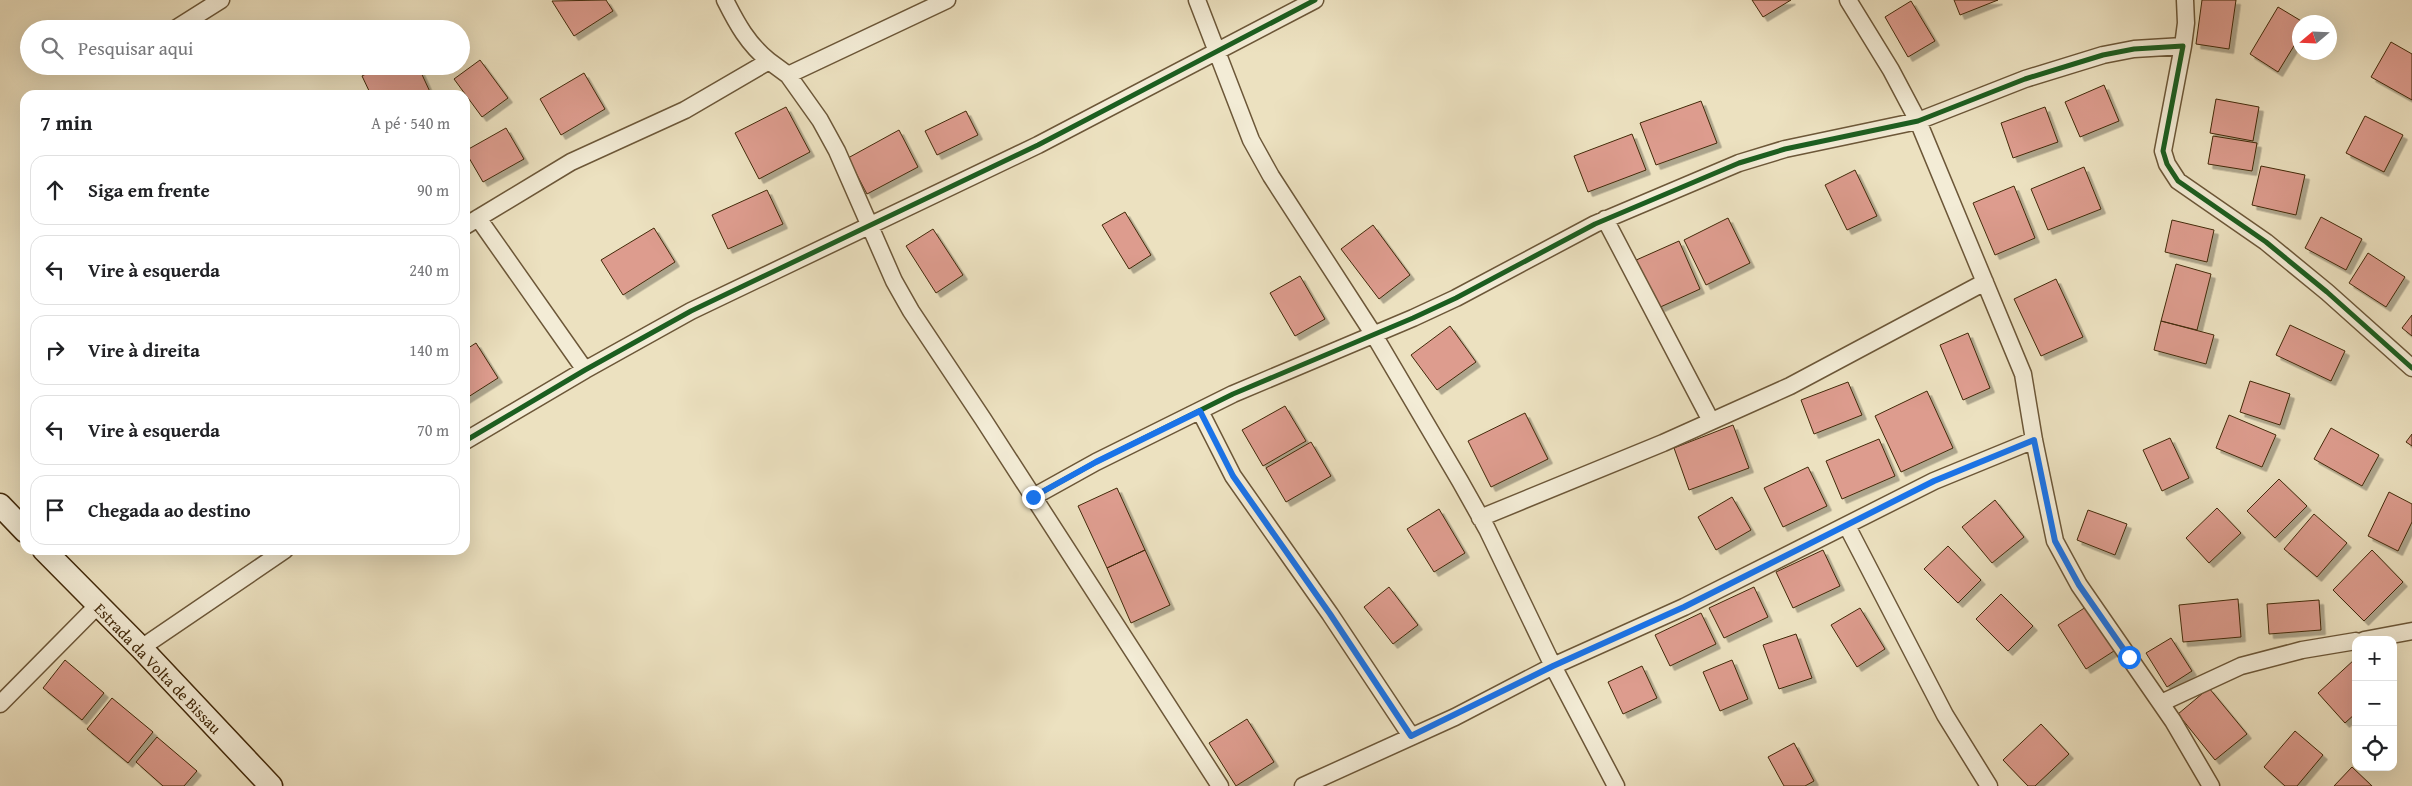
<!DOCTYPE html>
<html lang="pt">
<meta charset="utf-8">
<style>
body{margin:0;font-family:"Gentium Book Plus",serif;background:#f2f2f2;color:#202124}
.controls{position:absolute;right:15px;bottom:15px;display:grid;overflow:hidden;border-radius:10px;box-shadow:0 5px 20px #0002}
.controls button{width:45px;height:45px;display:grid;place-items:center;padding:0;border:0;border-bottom:1px solid #e0e0e0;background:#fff;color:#202124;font:25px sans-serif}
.compass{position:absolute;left:2292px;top:15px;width:45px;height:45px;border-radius:50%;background:#fff;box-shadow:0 5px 20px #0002;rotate:251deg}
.stop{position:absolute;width:15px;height:15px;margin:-11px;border:4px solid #1a73e8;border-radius:50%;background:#fff}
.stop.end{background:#1a73e8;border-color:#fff;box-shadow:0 1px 5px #0008}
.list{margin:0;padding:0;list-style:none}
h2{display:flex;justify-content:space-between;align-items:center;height:65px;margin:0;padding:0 20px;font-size:21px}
h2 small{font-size:16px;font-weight:400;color:#757577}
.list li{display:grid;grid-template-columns:32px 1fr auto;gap:15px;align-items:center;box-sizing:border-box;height:70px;margin:0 10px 10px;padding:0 10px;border:1px solid #e0e0e0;border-radius:15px}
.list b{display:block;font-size:19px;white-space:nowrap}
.list em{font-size:16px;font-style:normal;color:#757577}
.icon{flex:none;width:28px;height:28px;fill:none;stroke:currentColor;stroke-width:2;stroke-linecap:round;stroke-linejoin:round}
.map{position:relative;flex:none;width:2412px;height:786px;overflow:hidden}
.search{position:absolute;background:#fff;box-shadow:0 5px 20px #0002;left:20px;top:20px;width:450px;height:55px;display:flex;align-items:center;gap:12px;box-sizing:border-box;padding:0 18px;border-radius:28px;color:#757577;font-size:19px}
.panel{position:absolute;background:#fff;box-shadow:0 5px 20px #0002;left:20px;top:90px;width:450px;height:465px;border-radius:15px}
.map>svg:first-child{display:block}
.building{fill:#dd9c8e;stroke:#42290a;filter:url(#shadow)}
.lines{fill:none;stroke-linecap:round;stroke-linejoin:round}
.street-casing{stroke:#6c5738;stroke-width:19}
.secondary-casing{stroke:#42290a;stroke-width:25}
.street{stroke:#f3ecd6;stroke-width:16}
.secondary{stroke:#f3ecd6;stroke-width:22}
.cycleway-casing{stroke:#f3ecd6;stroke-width:8}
.cycleway{stroke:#1b5e20;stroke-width:5}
.route{stroke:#1a73e8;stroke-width:6}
.labels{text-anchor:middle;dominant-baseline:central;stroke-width:4;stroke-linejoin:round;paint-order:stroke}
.street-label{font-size:16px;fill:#42290a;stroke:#f3ecd6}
</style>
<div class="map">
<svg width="2412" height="786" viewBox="0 0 2412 786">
<defs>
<filter id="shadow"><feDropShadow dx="4.5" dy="4.5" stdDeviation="0" flood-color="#0004"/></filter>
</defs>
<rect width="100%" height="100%" fill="#ece1c0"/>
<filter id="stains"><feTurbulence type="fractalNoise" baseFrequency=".004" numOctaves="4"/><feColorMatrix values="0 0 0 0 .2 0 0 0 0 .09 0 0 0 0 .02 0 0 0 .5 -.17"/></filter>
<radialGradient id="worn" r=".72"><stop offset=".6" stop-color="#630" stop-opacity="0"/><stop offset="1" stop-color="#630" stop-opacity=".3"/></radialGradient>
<path class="building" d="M606 0 613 11 574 36 552 1Z
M1752 0H1791L1763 17Z
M1954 0H1998L1960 15Z
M2202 0H2236L2229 49 2196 44Z
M1911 1 1935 41 1908 57 1885 17Z
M2278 7 2303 22H2300V36L2278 72 2250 54Z
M2391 42 2412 54V100L2371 77Z
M480 60 508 98 482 117 454 79Z
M381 66H418L431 94 371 95 362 76Z
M584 73 605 109 561 135 540 99Z
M2104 85 2119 121 2080 137 2065 102Z
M2216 99 2259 107 2253 141 2210 133Z
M1701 101 1717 143 1656 165 1640 123Z
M786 107 810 152 759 179 735 133Z
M2045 107 2058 142 2013 158 2001 123Z
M966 111 978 135 937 155 925 131Z
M2365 116 2403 135 2384 172 2346 153Z
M506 128 524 159 483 182 465 151Z
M899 130 918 167 867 194 848 158Z
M1632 134 1646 170 1588 192 1574 156Z
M2213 136 2257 143 2252 171 2208 164Z
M2261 166 2305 175 2296 215 2252 205Z
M2084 167 2101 209 2048 230 2031 189Z
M1855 170 1877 216 1847 230 1825 185Z
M2014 186 2035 238 1995 255 1973 203Z
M767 190 783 224 728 249 712 215Z
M1125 212 1151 255 1129 269 1102 225Z
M2321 217 2362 239 2346 270 2305 248Z
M1728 218 1750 263 1706 285 1684 240Z
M2172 220 2214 230 2207 262 2165 252Z
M1373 225 1410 275 1379 299 1341 249Z
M654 228 675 262 623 295 601 260Z
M933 229 963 275 936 293 906 246Z
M1679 241 1700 289 1656 309 1634 261Z
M2368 253 2405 277 2386 307 2349 283Z
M2176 264 2211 274 2197 330 2161 321Z
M1300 276 1325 319 1295 336 1270 293Z
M2056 279 2083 337 2041 356 2014 299Z
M2412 315V336L2402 328Z
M2161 321 2214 335 2206 364 2154 350Z
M2290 325 2345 351 2331 381 2276 355Z
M1450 326 1476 362 1437 390 1411 355Z
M1968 333 1990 388 1963 400 1940 345Z
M476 343 498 378 465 399V350Z
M2250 381 2290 394 2280 425 2240 412Z
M1848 382 1862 415 1814 434 1801 400Z
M1927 391 1953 448 1901 472 1875 416Z
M1285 406 1306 441 1263 466 1242 430Z
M1525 413 1548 459 1491 487 1468 441Z
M2229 415 2276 435 2262 467 2216 448Z
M1733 425 1749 468 1689 490 1674 448Z
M2331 428 2379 455 2362 486 2314 459Z
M2412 434V446L2406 442Z
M2170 438 2189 478 2162 491 2143 450Z
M1879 439 1895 476 1842 499 1826 461Z
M1311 442 1331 476 1286 502 1266 468Z
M1808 467 1827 506 1783 527 1764 488Z
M2279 479 2307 506 2275 538 2247 511Z
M1117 488 1145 550 1107 568 1078 506Z
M2389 492 2412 504V522L2398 551 2368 536Z
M1732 497 1751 530 1716 550 1698 517Z
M1995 500 2024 537 1992 563 1962 527Z
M2217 508 2241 533 2209 563 2186 538Z
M1439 509 1465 553 1434 572 1407 529Z
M2088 510 2127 524 2115 555 2077 540Z
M2314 514 2347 543 2317 577 2284 549Z
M1948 546 1981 580 1958 603 1924 569Z
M1145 550 1170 605 1131 623 1107 568Z
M1823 550 1840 586 1793 608 1776 572Z
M2372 550 2403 582 2364 621 2333 590Z
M1389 587 1418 625 1393 644 1364 607Z
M1754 587 1768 617 1724 638 1709 608Z
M2001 594 2033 626 2008 651 1976 619Z
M2238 599 2241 637 2183 642 2179 605Z
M2319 600 2321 630 2269 634 2267 604Z
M2089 605 2117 649 2086 669 2058 625Z
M1860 608 1885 649 1857 667 1831 625Z
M1701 613 1716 644 1670 666 1655 635Z
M1796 634 1812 678 1779 689 1763 645Z
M2171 638 2192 671 2167 687 2146 653Z
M2355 659 2356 713 2345 723 2318 693Z
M65 660 104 693 82 720 43 688Z
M1732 660 1748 699 1720 711 1703 672Z
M1642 666 1657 698 1623 714 1608 682Z
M2209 688 2247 734 2215 760 2178 714Z
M112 698 153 732 128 763 87 729Z
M1247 719 1274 762 1236 786 1209 743Z
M2041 724 2069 754 2035 786H2028L2003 760Z
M2295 731 2323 755 2297 786H2285L2264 767Z
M157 737 197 771 184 786H163L136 762Z
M1794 743 1814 781 1805 786H1784L1768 757Z
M2352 767 2372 786H2334Z"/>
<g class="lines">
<defs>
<path id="street" d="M725 0C737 24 748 44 769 61
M1197 0 1251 140 1271 176 1374 335 1460 481 1487 529 1553 666 1616 786
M1848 0 1891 70 1918 121 2023 374 2034 440 2055 541 2079 585 2173 721 2211 786
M175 29 221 0
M2183 46 2186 23 2185 0
M788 75 820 120 837 151 894 281 911 311 983 419 1220 786
M478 218 585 370
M1605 219 1711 421
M465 226 571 162 685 110 769 61 788 75 947 0
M1200 411 1233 476 1330 614 1411 736
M465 441 585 370 691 311 1038 145 1315 0
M1033 497 1096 462 1233 394 1413 318 1456 298 1595 224 1739 163 1785 149 1918 121 2025 79 2103 55 2134 49 2183 46 2163 151 2167 164 2178 181 2266 242 2327 292 2412 368
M1480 518 1663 443 1790 386 1985 282
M1847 526 1945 715 1989 786
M2364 640 2412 631
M141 648 285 550
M2161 703 2241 666 2302 650 2356 641
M0 704 98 605
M1303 786 1455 717 1553 666 1684 607 1934 481 2034 440"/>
<path id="secondary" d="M0 505 25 531
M44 550 141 648 271 786"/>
</defs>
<use href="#street" class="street-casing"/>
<use href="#secondary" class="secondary-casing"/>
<use href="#street" class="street"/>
<use href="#secondary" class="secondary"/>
<defs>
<path id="cycleway" d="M465 441 585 370 691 311 1038 145 1315 0
M1033 497 1096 462 1233 394 1413 318 1456 298 1595 224 1739 163 1785 149 1918 121 2025 79 2103 55 2134 49 2183 46 2163 151 2167 164 2178 181 2266 242 2327 292 2412 368"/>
</defs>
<use href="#cycleway" class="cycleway-casing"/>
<use href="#cycleway" class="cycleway"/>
</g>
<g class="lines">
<path class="route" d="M1033 497 1096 462 1200 411 1233 476 1330 614 1411 736 1553 666 1684 607 1934 481 2034 440 2055 541 2079 585 2129 657"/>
</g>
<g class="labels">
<g class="street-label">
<text transform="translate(158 668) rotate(46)">Estrada da Volta de Bissau</text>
</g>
</g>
<rect width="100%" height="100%" filter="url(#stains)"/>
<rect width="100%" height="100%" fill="url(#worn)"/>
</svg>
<div class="controls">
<button>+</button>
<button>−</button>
<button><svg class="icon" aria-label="locate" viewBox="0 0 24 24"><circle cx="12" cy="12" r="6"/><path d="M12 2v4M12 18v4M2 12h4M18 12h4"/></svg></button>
</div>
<svg class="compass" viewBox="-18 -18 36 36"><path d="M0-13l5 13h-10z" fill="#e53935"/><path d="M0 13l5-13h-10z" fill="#757577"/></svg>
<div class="stop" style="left:2129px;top:657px"></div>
<div class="stop end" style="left:1033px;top:497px"></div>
<div class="search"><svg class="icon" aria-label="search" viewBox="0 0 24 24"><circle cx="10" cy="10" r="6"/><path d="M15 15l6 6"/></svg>Pesquisar aqui</div>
<section class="panel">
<h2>7 min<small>A pé · 540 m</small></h2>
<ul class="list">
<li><svg class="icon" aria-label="ahead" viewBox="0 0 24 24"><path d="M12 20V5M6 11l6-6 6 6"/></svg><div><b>Siga em frente</b></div><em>90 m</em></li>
<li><svg class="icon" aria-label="left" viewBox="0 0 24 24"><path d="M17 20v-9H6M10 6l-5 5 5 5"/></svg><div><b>Vire à esquerda</b></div><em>240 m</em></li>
<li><svg class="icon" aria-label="right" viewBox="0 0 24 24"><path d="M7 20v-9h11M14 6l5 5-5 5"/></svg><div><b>Vire à direita</b></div><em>140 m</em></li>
<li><svg class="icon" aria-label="left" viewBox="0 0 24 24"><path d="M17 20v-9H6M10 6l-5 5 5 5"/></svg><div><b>Vire à esquerda</b></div><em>70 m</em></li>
<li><svg class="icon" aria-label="arrive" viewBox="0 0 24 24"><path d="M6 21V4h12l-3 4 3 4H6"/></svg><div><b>Chegada ao destino</b></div></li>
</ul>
</section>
</div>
